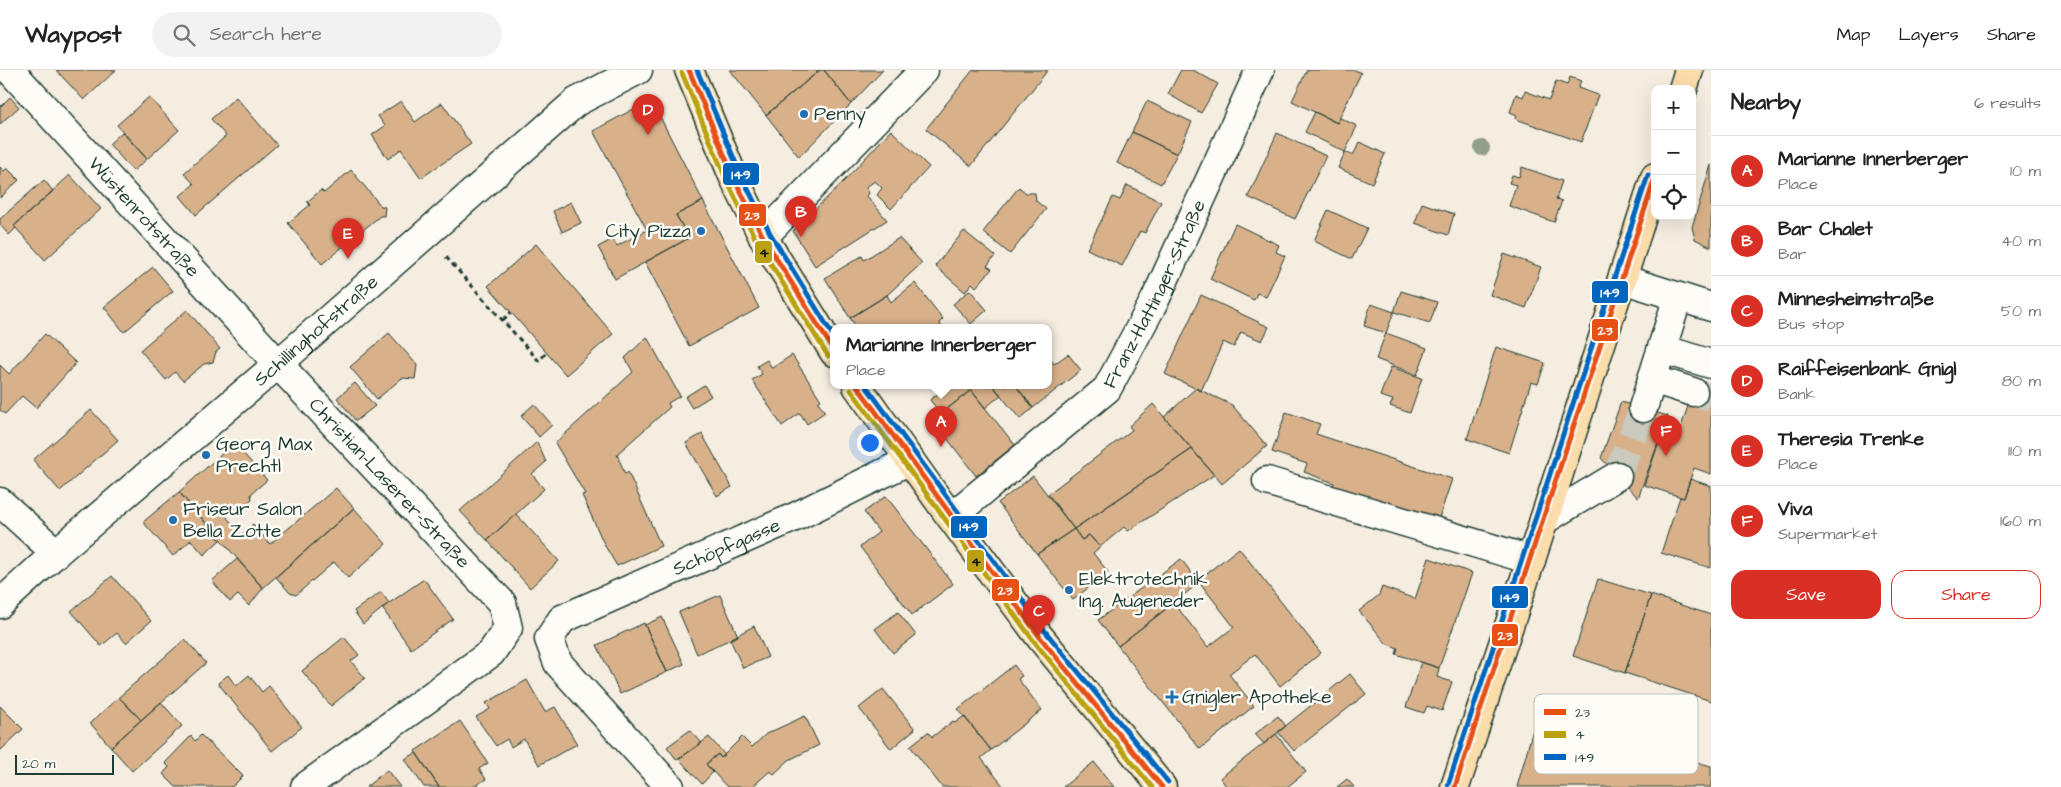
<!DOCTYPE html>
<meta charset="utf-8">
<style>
body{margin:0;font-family:"Architects Daughter",sans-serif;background:#f2f2f2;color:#222}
.controls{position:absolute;right:15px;top:15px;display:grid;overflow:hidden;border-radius:10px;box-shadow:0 5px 20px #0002}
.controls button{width:45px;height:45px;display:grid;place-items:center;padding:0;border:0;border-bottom:1px solid #e0e0e0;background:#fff;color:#222;font:25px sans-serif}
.scale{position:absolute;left:15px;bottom:12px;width:99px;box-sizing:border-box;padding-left:5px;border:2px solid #1f3d34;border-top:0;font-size:14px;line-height:18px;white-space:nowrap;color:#1f3d34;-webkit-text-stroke:4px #fdfcf7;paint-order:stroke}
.you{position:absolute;left:869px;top:372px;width:18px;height:18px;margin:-12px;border:4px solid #fff;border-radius:50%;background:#1a73e8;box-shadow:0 0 0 8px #1a73e833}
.badge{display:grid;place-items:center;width:32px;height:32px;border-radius:50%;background:#d93025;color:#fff;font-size:16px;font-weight:700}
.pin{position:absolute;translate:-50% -41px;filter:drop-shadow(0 1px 2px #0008)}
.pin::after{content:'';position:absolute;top:26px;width:18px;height:15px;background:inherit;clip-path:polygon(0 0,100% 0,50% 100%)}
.popup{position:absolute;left:830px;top:254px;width:222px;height:65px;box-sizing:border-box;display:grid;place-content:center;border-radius:10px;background:#fff;filter:drop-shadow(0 1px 4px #0005);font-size:16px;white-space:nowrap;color:#767676}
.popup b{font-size:19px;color:#222}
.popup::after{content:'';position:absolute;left:50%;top:100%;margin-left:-10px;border:10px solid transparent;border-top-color:#fff}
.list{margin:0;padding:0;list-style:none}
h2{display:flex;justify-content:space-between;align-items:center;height:65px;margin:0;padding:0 20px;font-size:21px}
h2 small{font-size:16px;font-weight:400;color:#767676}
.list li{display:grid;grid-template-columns:32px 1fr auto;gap:15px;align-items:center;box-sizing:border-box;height:70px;padding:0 20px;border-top:1px solid #e0e0e0}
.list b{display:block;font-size:19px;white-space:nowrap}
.list p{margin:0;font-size:16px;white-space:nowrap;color:#767676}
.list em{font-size:16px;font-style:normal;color:#767676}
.actions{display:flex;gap:10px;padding:15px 20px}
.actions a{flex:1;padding:11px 0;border:1px solid #d93025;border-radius:15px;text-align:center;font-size:18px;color:#d93025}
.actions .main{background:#d93025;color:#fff}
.icon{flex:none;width:28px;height:28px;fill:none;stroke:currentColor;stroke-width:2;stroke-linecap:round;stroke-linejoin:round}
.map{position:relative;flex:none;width:1711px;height:717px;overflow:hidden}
header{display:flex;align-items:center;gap:30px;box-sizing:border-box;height:70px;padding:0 25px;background:#fff;border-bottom:1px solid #e0e0e0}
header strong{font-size:24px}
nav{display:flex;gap:28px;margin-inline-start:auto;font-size:18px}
.search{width:350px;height:45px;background:#f2f2f2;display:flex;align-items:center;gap:12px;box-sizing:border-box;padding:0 18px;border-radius:28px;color:#767676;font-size:19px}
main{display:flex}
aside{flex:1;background:#fff}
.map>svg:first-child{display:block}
.building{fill:#d8b18a;stroke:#1f3d34}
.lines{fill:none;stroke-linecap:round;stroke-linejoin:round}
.minor-tunnel{stroke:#cbcabe;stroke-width:28;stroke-dasharray:28 14;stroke-linecap:butt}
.minor-casing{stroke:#1f3d34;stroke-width:31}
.major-casing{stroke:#1f3d34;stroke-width:31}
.path{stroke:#1f3d34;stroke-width:3;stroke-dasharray:5 4;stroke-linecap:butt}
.minor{stroke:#fdfcf7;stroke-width:28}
.major{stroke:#fbdcab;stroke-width:28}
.bus-1-casing{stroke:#fdfcf7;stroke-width:9}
.bus-2-casing{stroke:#fdfcf7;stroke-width:9}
.bus-3-casing{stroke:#fdfcf7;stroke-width:9}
.bus-1{stroke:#e75012;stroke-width:5}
.bus-2{stroke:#bba110;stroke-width:5}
.bus-3{stroke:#0065bd;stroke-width:5}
.tree{fill:#929e8c}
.poi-dot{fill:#1f6fb2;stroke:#fdfcf7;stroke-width:2}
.labels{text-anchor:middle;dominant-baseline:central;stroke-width:5;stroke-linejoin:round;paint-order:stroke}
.poi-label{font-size:19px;fill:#1f3d34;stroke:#fdfcf7;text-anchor:start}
.street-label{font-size:19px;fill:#1f3d34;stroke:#fdfcf7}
.key{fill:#fdfcf7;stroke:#bac3bc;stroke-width:1}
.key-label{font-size:14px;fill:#1f3d34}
.line-badge{stroke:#fdfcf7;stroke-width:2}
.badge-label{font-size:14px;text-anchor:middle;font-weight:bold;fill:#fff}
.pale-badge-label{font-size:14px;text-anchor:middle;font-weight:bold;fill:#111}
</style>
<header>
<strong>Waypost</strong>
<div class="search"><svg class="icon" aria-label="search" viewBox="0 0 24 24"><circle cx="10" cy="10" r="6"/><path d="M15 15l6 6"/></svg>Search here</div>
<nav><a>Map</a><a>Layers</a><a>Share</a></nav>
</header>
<main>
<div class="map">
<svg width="1711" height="717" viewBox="0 0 1711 717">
<rect width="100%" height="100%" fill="#f6ede1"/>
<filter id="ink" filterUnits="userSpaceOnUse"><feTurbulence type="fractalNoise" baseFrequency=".02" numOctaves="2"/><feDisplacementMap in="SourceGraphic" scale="10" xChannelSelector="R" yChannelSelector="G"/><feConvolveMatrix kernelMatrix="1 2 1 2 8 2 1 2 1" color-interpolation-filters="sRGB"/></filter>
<g filter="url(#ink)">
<path class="building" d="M56 0H116L84 30Z
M730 0H820L766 45Z
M820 0H824L851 34 799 87 766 45Z
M824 0H883L851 34Z
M973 0H1048L971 96 926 59Z
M1181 0H1193L1218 14 1201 43 1168 24Z
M1307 0H1355L1361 3 1337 53 1292 31Z
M1570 7 1581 11 1578 18 1598 25 1581 72 1516 49 1517 45 1510 42 1516 24 1523 27 1525 21 1549 30 1556 11 1567 15Z
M10 27 19 37 0 54V37Z
M149 27 179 60 147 89 117 55Z
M236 27 277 75 196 145 180 126 194 114 184 103 226 66 211 49Z
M401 31 415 52 442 33 471 74 421 108 401 79 388 89 372 65 385 56 378 46Z
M1147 31 1192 52 1177 84 1132 62Z
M641 35 656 39 703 131 676 145 689 168 615 209 598 177 613 169 617 176 647 160 593 61Z
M1315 42 1337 53 1340 48 1357 56 1345 82 1305 62Z
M891 60 929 97 891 139 877 125 882 118 875 111 866 117 869 123 867 126 887 150 815 196 793 161 844 111Z
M122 62 147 89 133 101 109 74Z
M1132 62 1177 84 1161 114 1117 93Z
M1277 63 1326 86 1295 149 1248 127Z
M1360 72 1385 84 1372 113 1338 98 1345 82 1353 85Z
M1711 95V177L1695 169 1692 157Z
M0 97 4 101 7 98 19 110 0 128Z
M1522 97 1562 111 1556 129 1562 131 1554 152 1509 136 1516 115 1509 113 1512 105 1519 107Z
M351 100 381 136 385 137 384 146H380L322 194 288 153 310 135 307 132 321 120 324 123Z
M70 105 101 139 45 190 14 156Z
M44 110 53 121 14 156 16 158 9 165 0 155V149Z
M1127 115 1161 132 1145 163 1140 161 1122 196 1087 179 1113 127 1120 130Z
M1019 117 1026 123H1035L1036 131 1046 139 1010 184 983 162Z
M703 131 759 238 689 276 645 192 689 168 676 145Z
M571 132 581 153 562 162 553 141Z
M1422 133 1454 144 1448 165 1415 153Z
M1328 140 1367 158 1352 189 1314 171Z
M1235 154 1279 175 1276 182 1285 186 1266 227 1257 223 1254 230 1210 209Z
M964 161 995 186 987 196 992 199 976 217 972 213 965 222 935 196Z
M899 168 922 193 887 225 850 248 825 208 862 186 864 190Z
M536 174 613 264 566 305 488 216Z
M1504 184 1541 197 1526 238 1490 225Z
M153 197 173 221 124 262 104 237Z
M915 213 943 249 939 253 943 258H857L850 248 887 225 891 232Z
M970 220 987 240 971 254 953 234Z
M1401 221 1437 232 1430 253 1394 242Z
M1201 225 1269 257 1262 271 1241 262 1234 277 1223 272 1201 321 1165 304Z
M1371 234 1394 242 1386 263 1364 256Z
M187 240 220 279 216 282 213 292 204 294 183 311 175 302 166 310 140 280Z
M389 263 417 295 415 309 402 308 377 329 350 297Z
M1386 263 1427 278 1417 305 1376 289Z
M45 264 76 293 36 338 22 326 5 344 0 340V295L9 304Z
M647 267 680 326 668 333 670 337 617 384 625 404 628 402 661 476 617 496 605 476 582 425 585 424 555 373 633 302 625 288Z
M1496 277 1545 293 1538 314 1531 312 1509 383 1467 369Z
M1068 284 1081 300 1033 338 1016 316H1048V286L1054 294Z
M792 285 821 330 818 332 825 342 807 354 800 343 782 356 752 310 762 304 757 296 767 290 772 298Z
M1391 297 1422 308 1410 343 1390 336 1393 330 1380 326Z
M1696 312 1711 317V404L1694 398 1684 428 1644 415 1663 361 1678 366Z
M355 313 375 336 356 351 337 328Z
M704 315 711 326 692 338 685 327Z
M947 316H993L1001 325 985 338 971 320 941 344 930 330Z
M993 316H1016L1033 338 1020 349Z
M1196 318 1232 335 1267 376 1222 414 1164 347Z
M971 320 1015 375 976 406 933 350Z
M1621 332 1668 346 1638 428 1601 388Z
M534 334 552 355 539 367 521 346Z
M1153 334 1192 379 1074 459 1048 424 1132 360 1129 356Z
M91 340 118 370 60 421 33 390Z
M1286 342 1320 354 1316 364 1452 409 1438 451 1333 416 1334 413 1304 402 1307 394 1272 382Z
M702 364 732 417 717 426 686 373Z
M537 372 546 392 532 404 544 419 487 470 460 441Z
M234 373 267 410 251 424 252 429 242 437 238 435 226 446 241 465 253 454 270 474 336 418 354 438 263 518 179 422Z
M1192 379 1214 405 1128 461 1124 457 1100 477 1089 465 1082 470 1074 459Z
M1033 406 1074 459 1037 484 998 433Z
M1690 409 1711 416V498L1661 483 1680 427 1684 428Z
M179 422 220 470 204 485 191 470 173 486 143 452Z
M886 426 953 514 912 545 860 477 879 462 864 442Z
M354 438 386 474 348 508 334 492 296 525 290 523 276 507Z
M516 444 559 491 530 518 487 470Z
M1074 459 1082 470 1089 465 1100 477 1093 483 1108 502 1073 530 1037 484Z
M1239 478 1321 583 1280 616 1255 584 1229 604 1254 636 1200 679 1118 576 1174 533 1208 577 1234 557 1198 510Z
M1429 488 1472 503 1439 598 1396 584 1398 578 1387 574 1359 541 1379 525 1382 517 1415 529Z
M237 489 263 518 249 536 238 525 230 532 212 511Z
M1181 489 1199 513 1118 576 1098 550Z
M112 506 151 551 126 573 117 563 101 576 71 541Z
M424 509 453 549 411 579 382 538Z
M1598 509 1651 525 1625 603 1573 586Z
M381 522 389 533 363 554 354 541Z
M720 525 738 566 697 584 679 542Z
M1651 525 1711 545V631L1625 603Z
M898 542 916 565 893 583 875 559Z
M662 547 684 594 667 602 645 555Z
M644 553 667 602 620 624 597 575Z
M754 556 768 587 743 598 730 569Z
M344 567 359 585 351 591 365 608 331 636 302 601Z
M185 569 206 593 141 650 119 627Z
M1421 592 1439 598 1437 607 1452 612 1442 641 1427 636 1424 643 1406 637Z
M1014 595 1022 606 1018 609 1042 640 991 680 958 639Z
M1350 604 1366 624 1294 681 1278 662Z
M228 605 236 616 249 605 262 622 269 616 302 657 272 681 218 613Z
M527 610 545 642 555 637 577 674 539 695 524 669 511 677 507 669 496 676 476 647 490 639 486 633Z
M883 619 915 659 891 679 859 638Z
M119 627 141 650 111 677 90 653Z
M161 632 182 656 132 701 111 677Z
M1540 634 1569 642 1566 655 1711 696V717H1517Z
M0 636 23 659 0 681Z
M805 646 819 675 789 690 774 704 770 701 752 717H727L706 694 718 684 721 688 742 667 752 677 766 664Z
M964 646 991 680 981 688 1004 717H942L910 676 928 662 932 667 953 651 955 653Z
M1278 646 1286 656 1264 674 1255 664Z
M460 651 488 693 479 699 486 709 473 717H439L415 681Z
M690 660 702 673 677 690 667 677Z
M1276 664 1306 702 1287 717H1227L1220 708Z
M201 665 243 706 232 717H176L163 704 169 697 165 693 191 666 195 671Z
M709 667 725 685 721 688 718 684 706 694 713 702 702 714 679 689Z
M416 683 439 717H424L405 689Z
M1094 692 1114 717H1063Z
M387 700 400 717H366Z
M1347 709 1354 717H1337Z"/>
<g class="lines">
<path class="minor-tunnel" d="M1693 322 1711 327
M1617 406 1643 338"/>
<defs>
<g id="minor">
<path id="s1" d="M10 0 278 294 502 533 508 558 491 583 305 717"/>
<path d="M763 167 924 0"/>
<path d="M1622 209 1711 237"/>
<path d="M1662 279 1711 294"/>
<path d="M1652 309 1693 322"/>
<path d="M1643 338 1678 227"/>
<path d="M1267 411 1531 490"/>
<path d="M0 432 56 483"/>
<path id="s2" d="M951 447 1107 319 1155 230 1260 0"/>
<path d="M1544 450 1617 406"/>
<path id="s3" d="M0 534 56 483 278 294 576 32 638 0"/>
<path id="s4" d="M670 717 558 593 549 569 562 549 797 446 910 390"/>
</g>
<path id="major" d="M689 0 733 106 763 167 834 282
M1683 19 1689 0
M857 316 944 438 1039 566 1162 717
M1455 717 1531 490 1655 107"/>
</defs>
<use href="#minor" class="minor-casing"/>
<use href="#major" class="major-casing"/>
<path class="path" d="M446 187 539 291 546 283
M503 250 511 242"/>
<use href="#minor" class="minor"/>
<use href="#major" class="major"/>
<defs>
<path id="bus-1" d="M689 0 733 106 763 167 834 281
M857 316 1039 566 1162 717
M1455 717 1655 108"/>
<path id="bus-2" d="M682 3 726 109 756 170 828 286
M851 320 1033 570 1152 717"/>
<path id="bus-3" d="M697 0 740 103 770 163 834 267
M866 316 1045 561 1168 712
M1448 715 1648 105"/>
</defs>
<use href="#bus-1" class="bus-1-casing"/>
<use href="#bus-2" class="bus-2-casing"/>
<use href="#bus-3" class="bus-3-casing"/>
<use href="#bus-1" class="bus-1"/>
<use href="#bus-2" class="bus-2"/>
<use href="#bus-3" class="bus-3"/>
</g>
<circle class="tree" cx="1482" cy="78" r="8"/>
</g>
<g class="poi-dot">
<circle cx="804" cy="44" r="5"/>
<circle cx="701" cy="161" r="5"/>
<circle cx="206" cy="385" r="5"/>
<circle cx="173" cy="450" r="5"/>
<circle cx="1069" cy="520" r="5"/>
<path d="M1169.5 619.5h5v5h5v5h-5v5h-5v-5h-5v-5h5z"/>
</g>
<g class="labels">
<g class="poi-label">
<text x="814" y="44">Penny</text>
<text x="691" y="161" text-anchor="end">City Pizza</text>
<text x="216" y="374">Georg Max<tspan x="216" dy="22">Prechtl</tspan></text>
<text x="183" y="439">Friseur Salon<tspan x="183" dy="22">Bella Zotte</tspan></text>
<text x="1079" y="509">Elektrotechnik<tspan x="1079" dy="22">Ing. Augeneder</tspan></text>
<text x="1182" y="627">Gnigler Apotheke</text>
</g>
<g class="street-label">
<text stroke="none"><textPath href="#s1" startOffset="199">Wüstenrotstraße</textPath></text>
<text stroke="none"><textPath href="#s2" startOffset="308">Franz-Hattinger-Straße</textPath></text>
<text stroke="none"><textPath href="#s3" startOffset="418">Schillinghofstraße</textPath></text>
<text stroke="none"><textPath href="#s1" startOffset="561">Christian-Laserer-Straße</textPath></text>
<text stroke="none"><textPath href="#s4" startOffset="396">Schöpfgasse</textPath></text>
</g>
</g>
<rect x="1534" y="624" width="164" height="80" rx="8" class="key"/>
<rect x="1544" y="639" width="22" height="6" fill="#e75012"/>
<rect x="1544" y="661" width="22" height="7" fill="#bba110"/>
<rect x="1544" y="684" width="22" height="6" fill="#0065bd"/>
<g class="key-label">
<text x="1575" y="647">23</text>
<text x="1575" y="669">4</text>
<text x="1575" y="692">149</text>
</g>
<g class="line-badge">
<rect x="722" y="92" width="38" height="24" rx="5" fill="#0065bd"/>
<rect x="738" y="133" width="29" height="24" rx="5" fill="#e75012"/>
<rect x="754" y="170" width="19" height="24" rx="5" fill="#bba110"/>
<rect x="1591" y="210" width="38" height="24" rx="5" fill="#0065bd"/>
<rect x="1591" y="248" width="28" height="24" rx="5" fill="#e75012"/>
<rect x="950" y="445" width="38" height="24" rx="5" fill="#0065bd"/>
<rect x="966" y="479" width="19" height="24" rx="5" fill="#bba110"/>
<rect x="991" y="508" width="29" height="24" rx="5" fill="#e75012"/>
<rect x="1491" y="515" width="38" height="24" rx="5" fill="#0065bd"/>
<rect x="1491" y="553" width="28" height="24" rx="5" fill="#e75012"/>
</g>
<g class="badge-label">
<text x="741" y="109">149</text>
<text x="752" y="150">23</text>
<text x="1610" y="227">149</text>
<text x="1605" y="265">23</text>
<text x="969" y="461">149</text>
<text x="1005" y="525">23</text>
<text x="1510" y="532">149</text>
<text x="1505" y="570">23</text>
</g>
<g class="pale-badge-label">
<text x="764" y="187">4</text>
<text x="976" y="496">4</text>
</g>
</svg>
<div class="controls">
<button>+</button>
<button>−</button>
<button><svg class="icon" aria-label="locate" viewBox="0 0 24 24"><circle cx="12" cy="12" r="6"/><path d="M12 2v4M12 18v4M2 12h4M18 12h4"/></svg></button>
</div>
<div class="scale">20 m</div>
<div class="you"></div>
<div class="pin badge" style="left:941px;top:377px">A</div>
<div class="popup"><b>Marianne Innerberger</b>Place</div>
<div class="pin badge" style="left:801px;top:167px">B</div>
<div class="pin badge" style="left:1039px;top:566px">C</div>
<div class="pin badge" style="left:648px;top:65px">D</div>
<div class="pin badge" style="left:348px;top:189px">E</div>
<div class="pin badge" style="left:1666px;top:386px">F</div>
</div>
<aside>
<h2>Nearby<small>6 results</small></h2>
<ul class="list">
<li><span class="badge">A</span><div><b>Marianne Innerberger</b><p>Place</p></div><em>10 m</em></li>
<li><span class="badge">B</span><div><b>Bar Chalet</b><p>Bar</p></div><em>40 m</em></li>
<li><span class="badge">C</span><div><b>Minnesheimstraße</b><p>Bus stop</p></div><em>50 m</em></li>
<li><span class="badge">D</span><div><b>Raiffeisenbank Gnigl</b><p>Bank</p></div><em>80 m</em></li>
<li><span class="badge">E</span><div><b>Theresia Trenke</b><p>Place</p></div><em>110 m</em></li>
<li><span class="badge">F</span><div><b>Viva</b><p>Supermarket</p></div><em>160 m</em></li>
</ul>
<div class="actions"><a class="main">Save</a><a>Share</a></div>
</aside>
</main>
